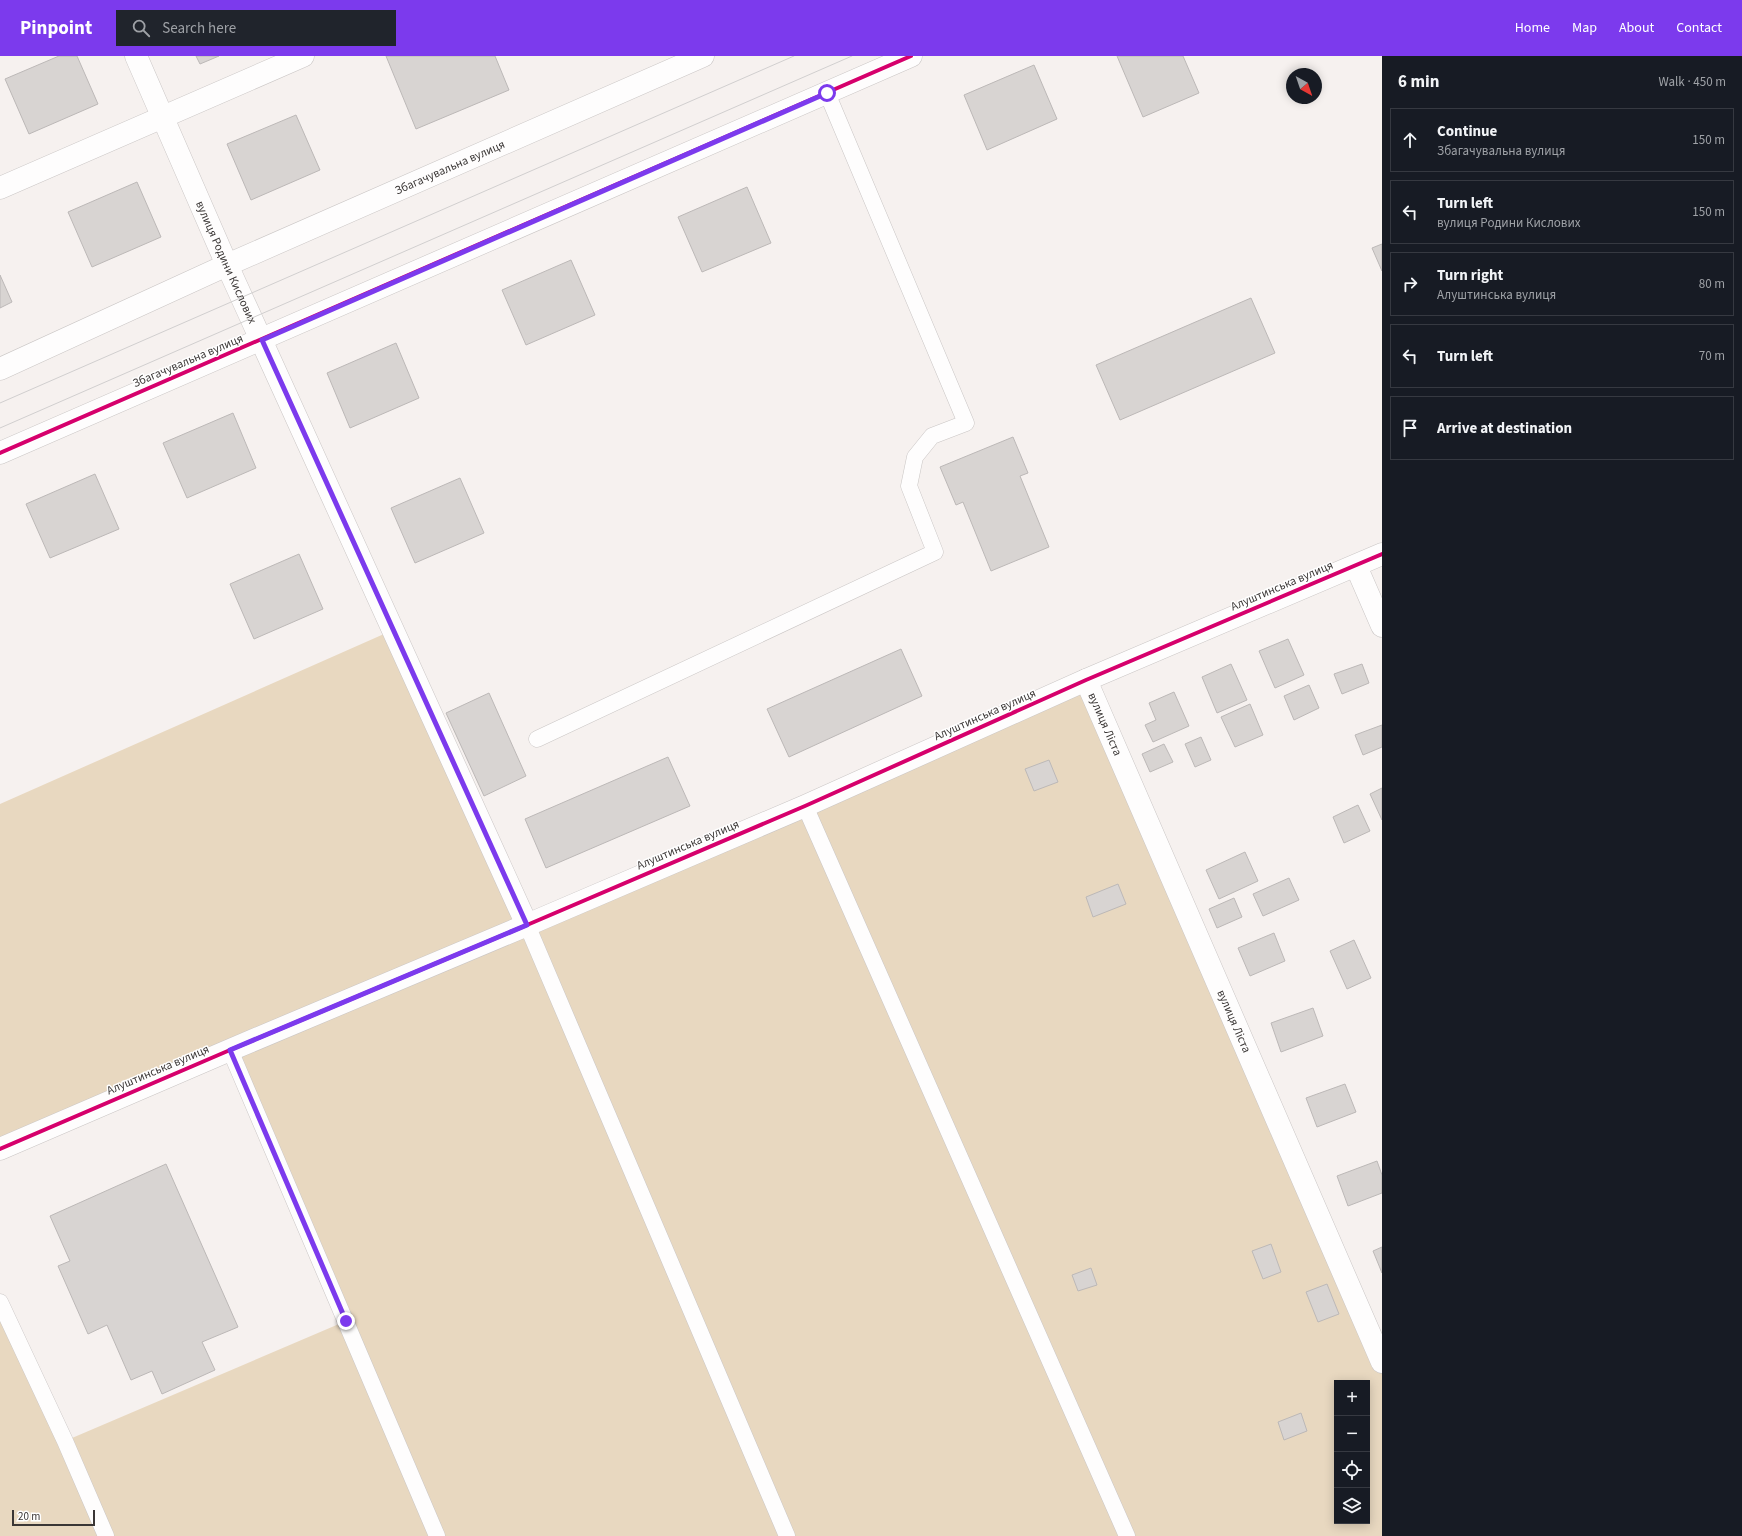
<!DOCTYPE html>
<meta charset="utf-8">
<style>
body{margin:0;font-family:"Source Sans 3",sans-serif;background:#20242c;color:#f1f3f6}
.controls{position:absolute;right:12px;bottom:12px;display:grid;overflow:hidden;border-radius:0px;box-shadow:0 2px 10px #0003}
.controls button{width:36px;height:36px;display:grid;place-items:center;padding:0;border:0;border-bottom:1px solid #363941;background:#171b24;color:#f1f3f6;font:20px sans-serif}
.compass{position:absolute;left:1286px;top:12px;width:36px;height:36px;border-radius:50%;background:#171b24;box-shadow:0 2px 10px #0003;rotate:140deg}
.scale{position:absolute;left:12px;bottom:10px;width:83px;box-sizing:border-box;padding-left:4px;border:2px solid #3a3635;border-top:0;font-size:11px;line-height:14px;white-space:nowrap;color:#3a3635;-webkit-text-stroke:3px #fff;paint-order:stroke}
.stop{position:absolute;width:12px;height:12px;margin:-9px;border:3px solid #7c3aed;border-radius:50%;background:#fff}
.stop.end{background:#7c3aed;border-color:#fff;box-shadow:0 1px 4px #0008}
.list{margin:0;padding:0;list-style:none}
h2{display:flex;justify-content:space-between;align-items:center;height:52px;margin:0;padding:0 16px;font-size:17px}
h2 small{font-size:13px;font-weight:400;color:#9ea1a6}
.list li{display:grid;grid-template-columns:26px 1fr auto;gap:12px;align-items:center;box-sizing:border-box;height:64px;margin:0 8px 8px;padding:0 8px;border:1px solid #363941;border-radius:0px}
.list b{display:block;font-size:15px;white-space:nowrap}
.list p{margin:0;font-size:13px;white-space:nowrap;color:#9ea1a6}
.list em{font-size:13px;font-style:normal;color:#9ea1a6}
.icon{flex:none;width:22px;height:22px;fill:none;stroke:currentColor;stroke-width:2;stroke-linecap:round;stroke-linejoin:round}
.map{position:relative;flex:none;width:1382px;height:1480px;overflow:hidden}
header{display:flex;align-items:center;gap:24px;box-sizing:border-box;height:56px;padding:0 20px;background:#7c3aed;color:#fff}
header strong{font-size:19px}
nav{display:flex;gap:22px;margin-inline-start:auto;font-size:14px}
.search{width:280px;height:36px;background:#20242c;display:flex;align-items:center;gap:10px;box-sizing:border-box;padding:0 14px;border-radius:0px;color:#9ea1a6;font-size:15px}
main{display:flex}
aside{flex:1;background:#171b24}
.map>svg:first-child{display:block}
.green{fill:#e8d8c0;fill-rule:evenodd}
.building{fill:#d8d4d2;stroke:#bcb8b7}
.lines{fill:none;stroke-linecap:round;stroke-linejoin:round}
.lane-casing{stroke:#cac6c5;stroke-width:17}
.street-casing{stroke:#cac6c5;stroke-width:23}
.lane{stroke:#fefdfd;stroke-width:16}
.street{stroke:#fefdfd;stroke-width:22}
.tram{stroke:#d1cfcf;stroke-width:1}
.cycleway-casing{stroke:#fff;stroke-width:6}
.cycleway{stroke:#d6006c;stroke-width:4}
.route{stroke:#7c3aed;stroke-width:5}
.labels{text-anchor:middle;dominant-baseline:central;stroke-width:3;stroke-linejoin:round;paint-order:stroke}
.street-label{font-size:12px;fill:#3a3635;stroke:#fff}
</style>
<header>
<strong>Pinpoint</strong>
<div class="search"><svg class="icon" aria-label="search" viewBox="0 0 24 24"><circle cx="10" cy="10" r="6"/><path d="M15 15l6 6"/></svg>Search here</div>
<nav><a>Home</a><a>Map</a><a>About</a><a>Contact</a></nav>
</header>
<main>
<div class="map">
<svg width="1382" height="1480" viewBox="0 0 1382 1480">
<rect width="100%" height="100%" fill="#f6f1ef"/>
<path class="green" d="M393 574 527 869 1086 624 1382 1306V1480H0V1246L65 1385 346 1265 230 994 0 1093V748ZM1337 1327H1367V1465H1337Z"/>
<path class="building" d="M59 0H77L98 48 29 78 5 23Z
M196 0H219L200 8Z
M386 0H495L509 34 416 73Z
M1117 0H1183L1199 37 1143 61Z
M1034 9 1057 63 987 94 964 39Z
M296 59 320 114 251 144 227 88Z
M137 126 161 181 92 211 68 156Z
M747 131 771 187 702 216 678 161Z
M1382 188V215L1372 192Z
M571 204 595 259 526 289 502 234Z
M0 219 12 246 0 252Z
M1251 242 1275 297 1120 364 1096 309Z
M396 287 419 342 350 372 327 317Z
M233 357 256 412 187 442 163 387Z
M1013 381 1028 417 1020 420 1049 491 991 515 963 446 956 449 940 411Z
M95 418 119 473 50 502 26 448Z
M460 422 484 477 415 507 391 452Z
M299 498 323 553 254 583 230 528Z
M1288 583 1304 619 1275 632 1259 595Z
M901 593 922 640 789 701 767 653Z
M1231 608 1247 644 1217 657 1202 621Z
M1362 608 1369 627 1342 638 1334 618Z
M1309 629 1319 652 1294 664 1284 640Z
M1174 636 1189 670 1153 686 1145 669 1156 664 1149 647Z
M489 637 526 720 484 740 446 657Z
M1250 648 1263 679 1235 691 1221 661Z
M1382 669V691L1363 699 1355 679Z
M1201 681 1211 704 1195 711 1185 688Z
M1164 688 1173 706 1150 716 1142 698Z
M668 701 690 750 546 812 525 763Z
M1049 704 1058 726 1034 735 1025 713Z
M1382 732V764L1370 738Z
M1358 749 1370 775 1344 787 1333 761Z
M1245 796 1258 825 1219 843 1206 814Z
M1289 822 1299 844 1263 860 1253 838Z
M1118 828 1126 848 1093 861 1086 841Z
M1234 842 1242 861 1217 872 1209 853Z
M1274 877 1285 905 1250 920 1238 892Z
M1354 884 1371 922 1347 933 1330 895Z
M1313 952 1323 980 1281 996 1271 967Z
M1345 1028 1356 1056 1317 1071 1306 1042Z
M1377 1105 1382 1119V1137L1348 1150 1337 1120Z
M166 1108 238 1271 202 1286 215 1314 162 1338 152 1315 131 1324 107 1269 88 1278 58 1210 70 1205 50 1160Z
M1271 1188 1281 1216 1263 1223 1252 1195Z
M1382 1191V1217L1373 1195Z
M1091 1212 1097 1229 1078 1235 1072 1219Z
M1327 1228 1339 1258 1318 1266 1306 1236Z
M1301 1357 1307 1375 1284 1384 1278 1366Z"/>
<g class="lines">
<defs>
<path id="lane" d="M537 683 935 496 909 430 915 401 932 380 966 367 827 37
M805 750 1127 1480
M527 869 787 1480
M230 994 437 1480
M0 1246 65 1385 106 1480"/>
<g id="street">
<path id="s1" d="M136 0 227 209 527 869"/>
<path d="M0 132 303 0"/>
<path id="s2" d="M0 313 227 209 703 0"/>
<path d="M0 397 911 0"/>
<path d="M1356 510 1382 570"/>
<path id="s3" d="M1086 624 1382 1306"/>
<path d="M0 1093 230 994 527 869 805 750 1086 624 1382 498"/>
</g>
</defs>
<use href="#lane" class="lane-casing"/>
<use href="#street" class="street-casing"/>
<use href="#lane" class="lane"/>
<use href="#street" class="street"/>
<path class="tram" d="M0 347 794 0
M0 372 852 0"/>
<defs>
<path id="cycleway" d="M0 397 911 0
M0 1093 230 994 527 869 805 750 1086 624 1382 498"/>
</defs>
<use href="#cycleway" class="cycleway-casing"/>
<use href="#cycleway" class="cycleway"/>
</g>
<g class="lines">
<path class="route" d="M346 1265 230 994 527 869 262 284 827 37"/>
</g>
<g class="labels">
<g class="street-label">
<text stroke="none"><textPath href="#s2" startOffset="493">Збагачувальна вулиця</textPath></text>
<text stroke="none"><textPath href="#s1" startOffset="225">вулиця Родини Кислових</textPath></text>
<text transform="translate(188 305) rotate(-23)">Збагачувальна вулиця</text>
<text transform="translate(1282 530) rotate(-23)">Алуштинська вулиця</text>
<text transform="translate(985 659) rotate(-24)">Алуштинська вулиця</text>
<text stroke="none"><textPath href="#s3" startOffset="48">вулиця Ліста</textPath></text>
<text transform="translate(688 789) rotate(-23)">Алуштинська вулиця</text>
<text stroke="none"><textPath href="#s3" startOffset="372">вулиця Ліста</textPath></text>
<text transform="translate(158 1014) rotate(-23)">Алуштинська вулиця</text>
</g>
</g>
</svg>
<div class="controls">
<button>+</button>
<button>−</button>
<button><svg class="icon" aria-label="locate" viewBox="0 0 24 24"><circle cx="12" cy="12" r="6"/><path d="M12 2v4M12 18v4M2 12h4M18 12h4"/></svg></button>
<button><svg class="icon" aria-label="layers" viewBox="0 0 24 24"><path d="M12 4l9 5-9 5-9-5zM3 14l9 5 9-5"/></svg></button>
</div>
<svg class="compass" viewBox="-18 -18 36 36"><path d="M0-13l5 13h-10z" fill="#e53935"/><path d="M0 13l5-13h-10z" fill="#9ea1a6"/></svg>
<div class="scale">20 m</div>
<div class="stop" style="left:827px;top:37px"></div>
<div class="stop end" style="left:346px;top:1265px"></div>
</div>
<aside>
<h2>6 min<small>Walk · 450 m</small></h2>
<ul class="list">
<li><svg class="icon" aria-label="ahead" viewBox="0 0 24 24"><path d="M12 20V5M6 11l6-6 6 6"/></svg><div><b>Continue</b><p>Збагачувальна вулиця</p></div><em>150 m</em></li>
<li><svg class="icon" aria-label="left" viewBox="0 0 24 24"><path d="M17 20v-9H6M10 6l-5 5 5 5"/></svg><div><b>Turn left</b><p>вулиця Родини Кислових</p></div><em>150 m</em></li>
<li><svg class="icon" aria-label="right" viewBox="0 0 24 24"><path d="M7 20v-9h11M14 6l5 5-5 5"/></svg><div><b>Turn right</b><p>Алуштинська вулиця</p></div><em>80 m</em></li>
<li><svg class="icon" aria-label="left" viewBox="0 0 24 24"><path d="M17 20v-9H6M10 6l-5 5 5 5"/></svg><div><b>Turn left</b></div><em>70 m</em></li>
<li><svg class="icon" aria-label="arrive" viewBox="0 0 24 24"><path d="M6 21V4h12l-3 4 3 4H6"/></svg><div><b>Arrive at destination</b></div></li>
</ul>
</aside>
</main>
